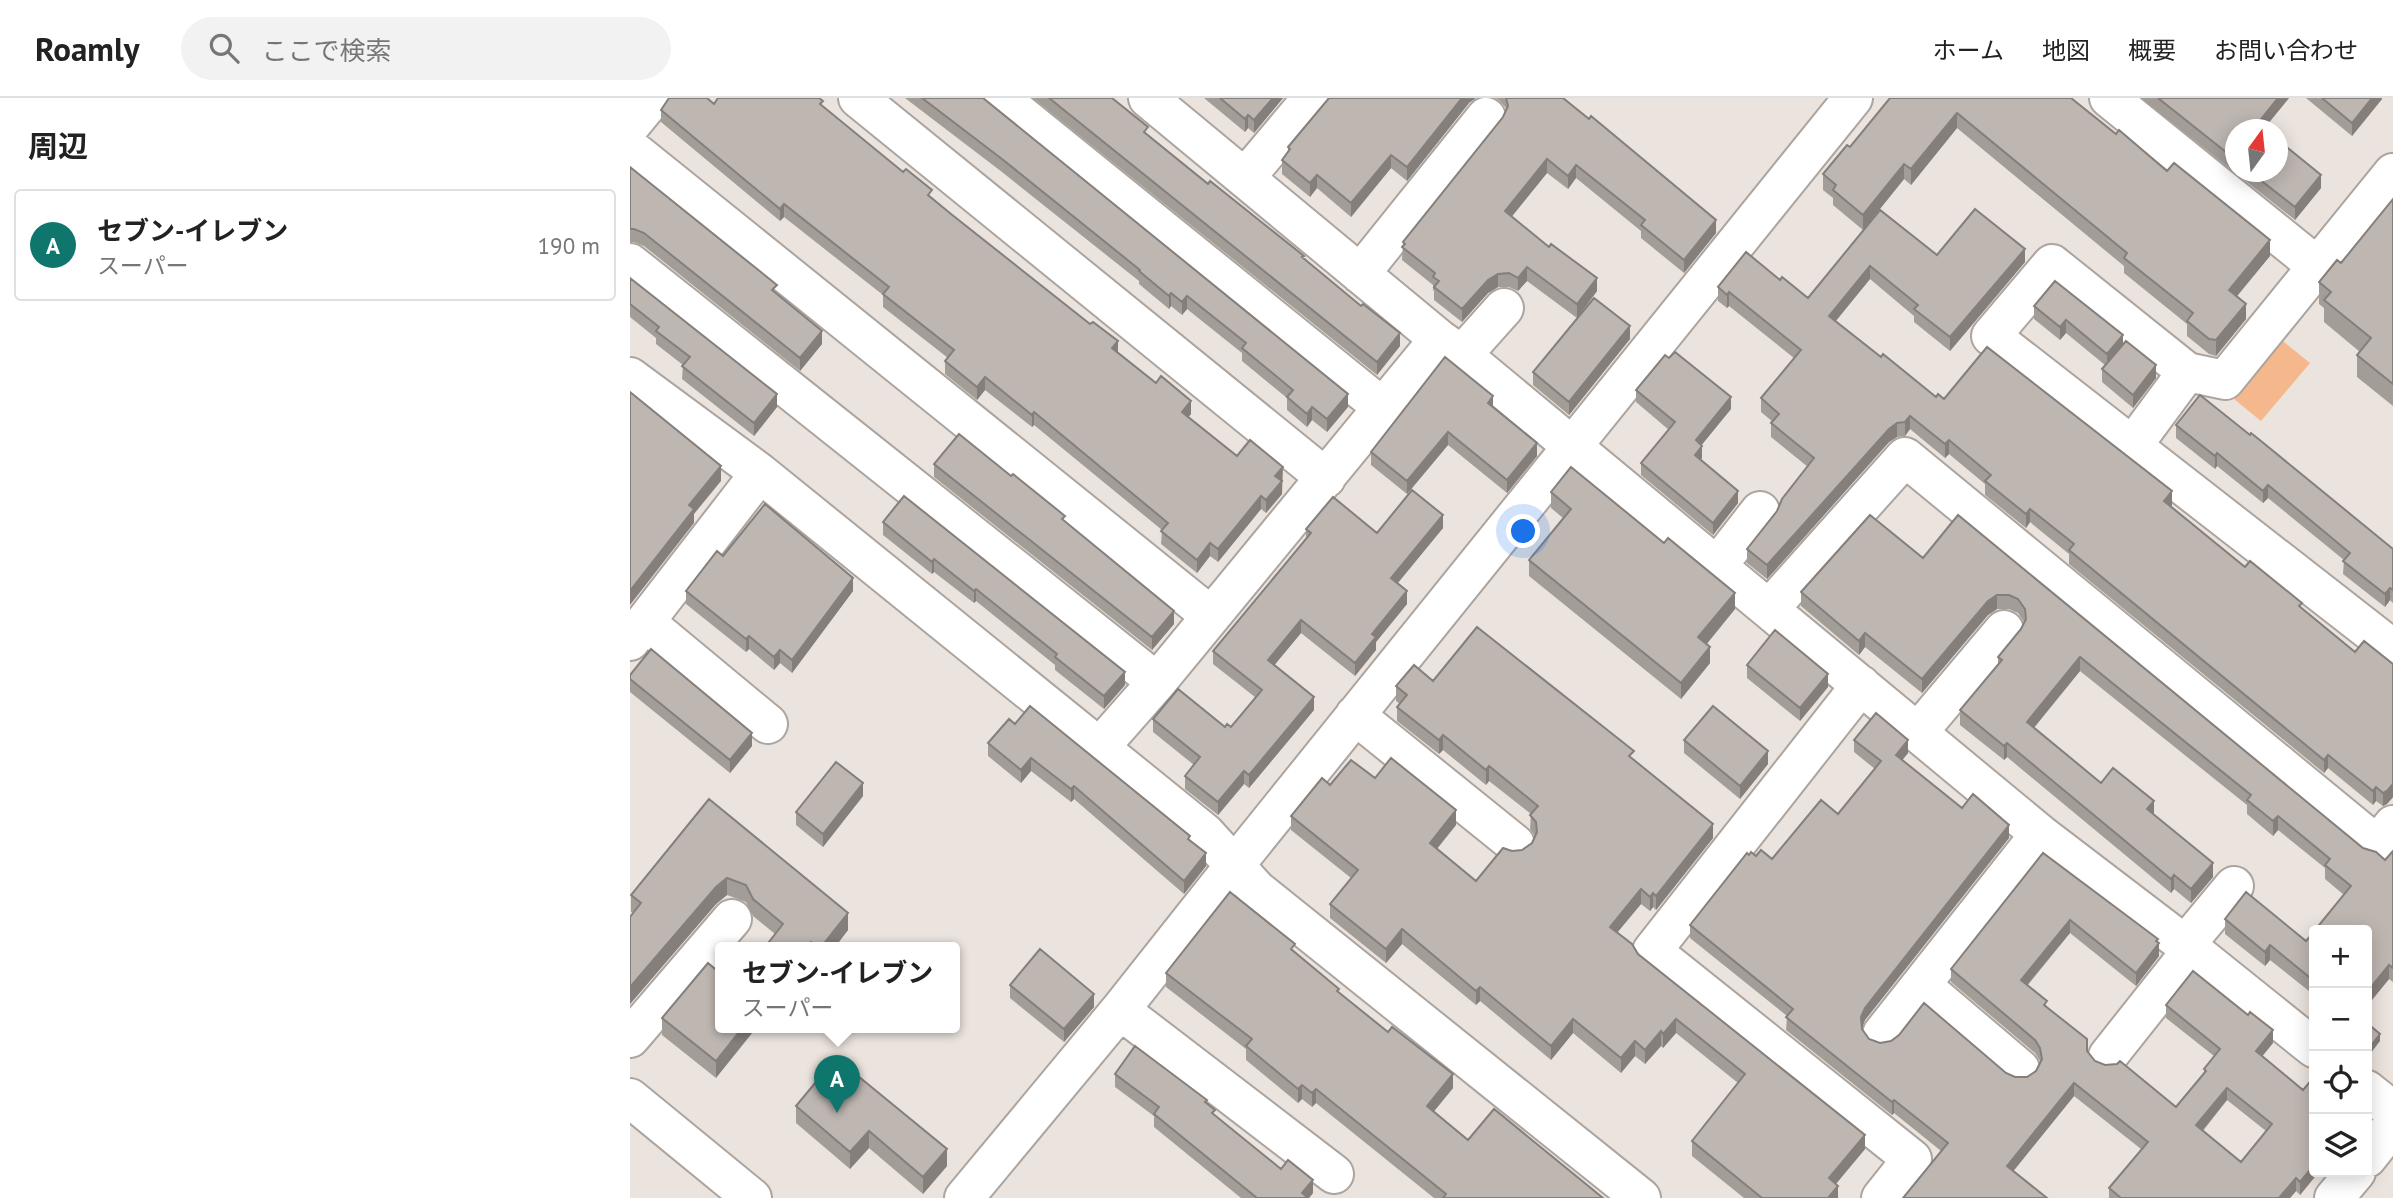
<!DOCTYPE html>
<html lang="ja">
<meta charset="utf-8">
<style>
body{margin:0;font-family:"PT Sans","Noto Sans JP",sans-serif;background:#f2f2f2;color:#222}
.controls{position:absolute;right:21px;bottom:21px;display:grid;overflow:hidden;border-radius:7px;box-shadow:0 4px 18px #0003}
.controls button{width:63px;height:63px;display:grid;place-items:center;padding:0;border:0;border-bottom:2px solid #e0e0e0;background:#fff;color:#222;font:35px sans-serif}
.compass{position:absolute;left:1595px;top:21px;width:63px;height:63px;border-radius:50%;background:#fff;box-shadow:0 4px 18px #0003;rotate:15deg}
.you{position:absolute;left:894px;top:434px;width:24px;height:24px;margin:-18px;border:5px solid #fff;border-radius:50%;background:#1a73e8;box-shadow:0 0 0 10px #1a73e833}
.badge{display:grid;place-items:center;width:46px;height:46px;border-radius:50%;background:#0f766e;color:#fff;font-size:23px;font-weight:700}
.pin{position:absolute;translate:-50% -58px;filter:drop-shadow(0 2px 4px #0008)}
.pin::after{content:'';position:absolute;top:37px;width:24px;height:21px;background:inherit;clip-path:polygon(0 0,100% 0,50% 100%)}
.popup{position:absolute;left:85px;top:844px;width:245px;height:91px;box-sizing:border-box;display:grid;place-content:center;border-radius:7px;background:#fff;filter:drop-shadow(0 2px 5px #0005);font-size:23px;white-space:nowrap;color:#767676}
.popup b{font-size:26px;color:#222}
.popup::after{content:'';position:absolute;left:50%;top:100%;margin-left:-14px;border:14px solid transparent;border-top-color:#fff}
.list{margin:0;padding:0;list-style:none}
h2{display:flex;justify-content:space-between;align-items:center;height:91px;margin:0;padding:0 28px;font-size:30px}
h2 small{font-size:23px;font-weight:400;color:#767676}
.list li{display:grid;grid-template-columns:46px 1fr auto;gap:21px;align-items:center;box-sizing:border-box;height:112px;margin:0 14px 14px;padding:0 14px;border:2px solid #e0e0e0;border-radius:7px}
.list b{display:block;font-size:26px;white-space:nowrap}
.list p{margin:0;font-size:23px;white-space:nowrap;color:#767676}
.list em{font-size:23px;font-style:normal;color:#767676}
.icon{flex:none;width:38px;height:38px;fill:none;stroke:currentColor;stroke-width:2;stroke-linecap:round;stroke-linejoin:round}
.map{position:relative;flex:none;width:1763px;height:1100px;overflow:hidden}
header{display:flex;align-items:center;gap:42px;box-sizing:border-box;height:98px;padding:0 35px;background:#fff;border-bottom:2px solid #e0e0e0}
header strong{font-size:33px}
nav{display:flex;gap:38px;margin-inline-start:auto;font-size:24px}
.search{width:490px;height:63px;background:#f2f2f2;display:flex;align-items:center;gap:18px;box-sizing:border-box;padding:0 24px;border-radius:38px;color:#767676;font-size:26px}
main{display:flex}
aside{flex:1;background:#fff}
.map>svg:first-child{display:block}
.green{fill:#f5b88c}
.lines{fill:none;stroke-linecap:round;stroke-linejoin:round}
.minor-casing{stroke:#aca49f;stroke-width:42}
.minor{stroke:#fff;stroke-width:38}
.wall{fill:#a39d98;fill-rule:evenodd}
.shaded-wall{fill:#857f7c}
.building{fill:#beb6b1;stroke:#857f7c;stroke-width:2;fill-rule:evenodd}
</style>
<header>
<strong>Roamly</strong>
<div class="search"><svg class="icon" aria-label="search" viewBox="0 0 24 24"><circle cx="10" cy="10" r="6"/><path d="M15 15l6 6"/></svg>ここで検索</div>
<nav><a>ホーム</a><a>地図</a><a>概要</a><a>お問い合わせ</a></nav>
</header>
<main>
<aside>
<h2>周辺<small></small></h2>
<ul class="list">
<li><span class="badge">A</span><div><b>セブン-イレブン</b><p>スーパー</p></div><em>190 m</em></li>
</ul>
</aside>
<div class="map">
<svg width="1763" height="1100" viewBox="0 0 1763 1100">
<rect width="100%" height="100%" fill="#ebe3dd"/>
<path class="green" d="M1644 236 1680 265 1631 323 1604 301 1601 289Z"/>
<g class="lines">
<defs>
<path id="minor" d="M228 0 696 380
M370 0 752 309
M518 0 809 241 832 257 1410 736 1562 852 1684 950
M1479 0 1687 168
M0 28 23 0
M0 50 581 518
M615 80 682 0
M0 165 527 584
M730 176 856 19
M832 257 874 210
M1557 274 1595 282 1763 75
M0 279 130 375 575 735 627 792 1011 1100
M1503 347 1557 274 1422 166 1361 238 1763 551
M1087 468 1130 413
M1139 511 1275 359 1747 747 1763 727
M15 524 138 626
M0 543 130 375
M1231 587 1022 853 1282 1061 1251 1100
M725 617 885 746
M1288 634 1374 532
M469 650 527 584 809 241
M1555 847 1604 788
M1291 887 1390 971
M490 912 704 1076
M1252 936 1410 736
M0 940 102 821
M1478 958 1562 852
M1737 992 1763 1013
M0 1000 122 1100
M1737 1060 1763 1027
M334 1100 490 912 604 768 1223 0
M1704 1100 1726 1074"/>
</defs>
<use href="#minor" class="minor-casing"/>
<use href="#minor" class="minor"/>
</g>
<path class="wall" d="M275 0H353L718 309 697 334 682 322 677 329 657 312V300L612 263V255L557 211 552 217 541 208 539 211 509 186V183L372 74Z
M403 0H482L518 37 674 161 770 248 747 277Z
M574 0H653L624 35 618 30 615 34Z
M865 0H933L1086 135 1054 175 1011 140V133L946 80 938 91 917 75 881 119 967 193 947 220 897 183 888 193 879 189H868L858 195 832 224 804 202V193L803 192V187L772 162 773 144 873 19 876 10 869 2Z
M1260 0H1441L1640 158 1606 198 1616 221 1586 258 1579 256 1557 238V226L1494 175V168L1327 30 1281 87 1274 81 1233 132 1203 107V100L1193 92V76L1220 49Z
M1511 0H1659L1633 31 1606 32V74H1648L1691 90 1665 122Z
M1676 0H1752V1L1722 38Z
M839 5 777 83 761 70 721 119 687 90 680 99 652 76V62L658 54V49Z
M84 6 193 9 561 316 558 319 607 358 653 382 652 384V396L636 415 631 411 588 464 580 458 567 475 531 446 532 432 404 327 402 329 355 292 347 302 315 276V263L318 260 253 209V197L154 119 150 123 31 24V12Z
M0 69 147 196 192 246 170 273 14 148 4 144H0Z
M1763 101V308L1727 279V257L1730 254 1694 224V210L1689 206V184L1711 165Z
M1250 112 1307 157 1395 164 1320 253 1284 224V218L1240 181 1206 223 1251 259 1306 299 1314 301 1542 407 1541 408 1615 469 1672 510 1725 554 1763 566V699L1757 706 1753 708 1746 703 1743 707 1698 670 1694 675 1439 466V456L1400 424 1396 430 1355 397V386L1319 356 1315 360 1280 331 1275 338 1267 339 1259 344 1137 481 1117 465V451L1147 413 1178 369 1141 339V325L1143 324 1131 314V300L1164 260 1099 208 1097 210 1088 203V189L1150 182 1178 200Z
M0 180 147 309 124 338 52 281 53 267 26 246V240L0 219Z
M1404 208 1493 247 1526 280 1503 310 1472 284V271L1475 267 1436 235 1430 242 1404 221Z
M1000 241 939 317 903 287V274Z
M1006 292 1101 311 1071 347 1072 360 1070 362 1108 405 1083 437 1011 377V365L1039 332 1006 304Z
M863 310 907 358 877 395 818 347 777 396 741 367V354Z
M1546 327 1763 451V505L1760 502 1755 509 1713 476 1714 462 1638 400 1633 405 1587 368 1585 371 1546 340Z
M304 366 435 423 544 526 522 552 304 379Z
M921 394 1105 511 1077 546 1080 565 1051 601 899 478V462L933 420 921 410Z
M1328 417 1733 750 1755 762 1763 753V884L1759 881 1737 908V832L1714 797 1695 781V770L1648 732 1643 738 1617 716V707L1450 573 1404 630 1471 685 1524 717 1583 779 1561 805 1544 791 1541 795 1377 659 1374 662 1330 627V612L1368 566V559L1391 531 1394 524 1388 515 1379 511H1367L1358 517 1292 595 1235 549 1229 557 1171 508V494L1293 460Z
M253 424 495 587 474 611 425 572V567L346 503 344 505 304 474 302 476 253 437Z
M813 430 768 485 777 506 746 544V552L725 578 671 535 644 567 684 612 619 690 614 686 588 717 555 691V678L564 667 523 634V621L601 629 625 599 583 566V553L676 441V431L747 435Z
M93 458 223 493 162 575 150 565 144 572 119 551 116 554 56 506V493Z
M1117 567 1198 589 1170 623 1117 580Z
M0 577 122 648 100 675 0 594Z
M803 583 1004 661 1083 740 1026 812 1023 809 1020 813 1011 806 987 835 1008 856 1235 1051 1206 1086 1208 1100H1114L1062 1058V1043L1108 985 1046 935 1033 950 1031 948 1015 966 1005 958 991 975 943 935 921 962 850 903 846 907 772 846 756 865 700 820V806L721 780 661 732V718L700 687 745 680 826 727 807 751 846 783 882 753 892 752 902 745 905 738 900 731 901 716 859 683 856 687 813 652 809 656 767 623V609L770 606 766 603V588Z
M385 626 560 743 576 768 554 796 444 701 441 704 401 673 391 685 358 658V645Z
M1054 642 1138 666 1110 701 1054 655Z
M1224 642 1278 655 1272 662 1332 710 1379 740 1235 922 1232 931 1239 941 1250 945 1376 975 1385 979H1397L1406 973 1410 963 1405 955 1321 884V871L1413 755 1528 844 1529 858 1506 888 1440 835 1398 887 1457 953 1465 963 1546 1009 1574 976V971L1584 958 1536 920V907L1643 945 1632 958 1688 1074V1075L1670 1097 1666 1093 1660 1100H1479V1090L1511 1051 1444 998 1383 1073 1311 1053 1264 1015 1262 1017 1156 932 1157 918 1060 840V827L1119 757 1142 761 1208 716 1245 671 1224 654ZM1597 1002 1636 1033 1611 1064 1573 1033Z
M233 698 193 749 166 727V714Z
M79 701 218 832 205 849H135L145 836 123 818 116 804 97 797 86 806 0 906V819L3 815 1 814V797Z
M1595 821 1676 843 1684 834V897L1640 862 1635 868 1595 836Z
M665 855 709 894 823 990 803 1014 838 1042 973 1100H804L686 1005 682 1009 672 1001 668 1005 616 962V951L536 889V875Z
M90 875 86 980 32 937V920Z
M380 887 464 909 434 944 380 900Z
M206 960 317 1068 293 1096 239 1050 220 1071 166 1025V1008Z
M485 976 577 1005 585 1018 651 1071 683 1095 679 1100H611L524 1029V1018L485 989Z"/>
<path class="shaded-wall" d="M643 0H653L624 35V22Z
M832 0H846L839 5 777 83V69Z
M1648 0H1659L1633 32 1627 26Z
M1742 0H1752V1L1722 38V25Z
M1327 15V30L1281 87V71Z
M618 17V30L615 34V21Z
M761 57V70L721 119V105Z
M917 61V75L875 127V113Z
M1274 66V81L1233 132V117Z
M946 67V80L938 91V78Z
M687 77V90L680 99V85Z
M1691 77V90L1665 122V109Z
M154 106V119L150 123V111Z
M1086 122V135L1054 175V162Z
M1640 142V158L1599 208V192Z
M1395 151V164L1320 253V239Z
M1240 168V181L1199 231V218Z
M897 169V183L888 193V180Z
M868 176V189L858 195 832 224V211L858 182Z
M967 180V193L947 220V206Z
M1099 194V208L1097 210V197Z
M541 195V208L539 211V198Z
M557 198V211L552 217V204Z
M1616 206V221L1586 258V242Z
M1436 222V235L1430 242V229Z
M1000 228V241L939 317V304Z
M192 233V246L170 273V260Z
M770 235V248L747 277V264Z
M1493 237V250L1477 269V256Z
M488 243V256L482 250Z
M1526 267V280L1503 310V297Z
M355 279V292L347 302V289Z
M147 296V309L124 338V325Z
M718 296V309L697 334V321Z
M863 298V311L858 305Z
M1101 299V311L1066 354V342Z
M561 303V316L552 327V314Z
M682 309V322L677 329V316Z
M404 314V327L402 329V317Z
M1280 318V331L1275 338V324Z
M1267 325V339L1259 344 1137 481V467L1259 331Z
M818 334V347L777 396V383Z
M1319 342V356L1315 360V346Z
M907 345V358L877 395V382Z
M1072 348V360L1065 369V357Z
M1587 355V368L1585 371V358Z
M91 368V383L64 416V425L0 507V493L59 407Z
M653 369 652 396 636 415V402L645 378Z
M1638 387V400L1633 405V393Z
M1108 393V405L1083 437V425Z
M1542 393V407L1534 417V403Z
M631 398V411L588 464V451Z
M1400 411V424L1396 430V416Z
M813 417V430L761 493V480Z
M580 445V458L567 475V462Z
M304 461V474L302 476V464Z
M223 480V493L162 575V562Z
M1760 490V502L1755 509V496Z
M346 491V503L344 505V493Z
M777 493V506L746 544V552L725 578V565L742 536Z
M1105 495V511L1068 556V539Z
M1367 497V511L1358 517 1292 595V581L1358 503Z
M544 513V526L522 552V539Z
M671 522V535L638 575V562Z
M1235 535V549L1229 557V543Z
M119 538V551L116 554V541Z
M1080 549V565L1051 601V585Z
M150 552V565L144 572V559Z
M1450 559V573L1397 638V624Z
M495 574V587L474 611V598Z
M1198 576V589L1170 623V610Z
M684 599V612L619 690V677Z
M122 635V648L100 675V662Z
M813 637V652L809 656V642Z
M1278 642V655L1266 670V657Z
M1377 645V659L1374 662V648Z
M1138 653V666L1110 701V688Z
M1698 657V670L1694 675V662Z
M401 660V673L391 685V672Z
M859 668V683L856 687V672Z
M614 673V686L588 717V704Z
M233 685V698L193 749V736Z
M1763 686V699L1757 706 1753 708V695Z
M444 688V701L441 704V691Z
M1746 689V703L1743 707V693Z
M1524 703V718L1517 711Z
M826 712V727L800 759V745Z
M1648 718V732L1643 738V723Z
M1083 726V740L1026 812V798Z
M1379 727V740L1235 922 1231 932V919L1235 910Z
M576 755V768L554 796V783Z
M1583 765V779L1561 805V791Z
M1544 777V791L1541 795V781Z
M97 780V797L86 806 0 906V889L86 789Z
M1011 791V806L980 843V829Z
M1023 795V809L1020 813V799Z
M218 815V832L205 849H191Z
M1440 822V835L1391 894V882Z
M772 831V846L756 865V851Z
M1528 841V847L1529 845V858L1506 888V875Z
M1640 847V862L1635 868V854Z
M1759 867V881L1737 908V894Z
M850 889V903L846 907V893Z
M464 896V909L434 944V931Z
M943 921V935L921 962V948Z
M1046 921V935L1033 950V936Z
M113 929H127L86 980V963Z
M1643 932V945L1626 966V953Z
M1031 933V948L1015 966V952Z
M1750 936V943L1737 960V953Z
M1005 943V958L991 975V960Z
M823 976V990L797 1022V1008Z
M1444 985V998L1377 1081V1068Z
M672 987V1001L668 1005V991Z
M1597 990V1002L1566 1040V1027Z
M686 991V1005L682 1009V995Z
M1264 1002V1015L1262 1017V1004Z
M239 1033V1050L220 1071V1054Z
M1235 1037V1051L1199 1094V1080Z
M317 1051V1068L293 1096V1079Z
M1684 1067V1074H1688V1075L1670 1097V1084Z
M1666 1080V1093L1660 1100H1649Z
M683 1082V1095L679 1100H672V1095Z
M1208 1088V1100H1198Z"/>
<path class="building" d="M39 0H77L84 6 88 0H189L193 3 190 6 273 74 276 71 302 92 298 97 321 116 460 226 463 224 488 243 482 250 526 285 531 278 561 303 552 314 607 358 620 342 653 369 645 378 652 383 636 402 631 398 588 451 580 445 567 462 531 433 538 425 404 314 402 317 355 279 347 289 315 263 324 252 253 196 259 189 154 106 150 111 31 12Z
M292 0H353L718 296 697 321 682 309 677 316 657 299 663 292 612 250 616 245 557 198 552 204 541 195 539 198 509 173 510 172 372 61Z
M419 0H482L518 29 514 34 578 86 580 83 674 158 672 159 731 208 733 206 770 235 747 264Z
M590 0H643L624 22 618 17 615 21Z
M699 0H832L777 69 761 57 721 105 687 77 680 85 652 62 660 51 658 49Z
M876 0H933L959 21 961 18 1086 122 1054 162 1011 127 1015 122 946 67 938 78 917 61 875 113 919 149 921 146 967 180 947 206 897 169 888 180 879 175 868 176 858 182 832 211 804 189 809 183 803 179 805 175 772 149 775 146 773 144 873 19 878 8Z
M1260 0H1441L1486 36 1489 32 1537 73 1544 65 1640 142 1599 192 1616 206 1586 242 1579 241 1557 223 1563 215 1494 160 1497 155 1327 15 1281 71 1274 66 1233 117 1203 92 1206 87 1193 76 1217 47 1220 49Z
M1528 0H1648L1627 26 1634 32H1606V62Z
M1692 0H1742L1722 25Z
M1648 42 1691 77 1665 109 1620 74H1648Z
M0 69 147 187 142 192 192 233 170 260 14 135 4 131H0Z
M1763 101V286L1727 257 1741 240 1694 202 1701 194 1689 184 1707 162 1711 165Z
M1345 111 1395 151 1320 239 1284 211 1288 207 1240 168 1199 218 1251 259 1253 256 1306 299 1308 296 1314 301 1357 249 1542 393 1534 403 1615 469 1620 463 1672 505 1669 508 1725 554 1734 543 1763 566V686L1757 693 1753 695 1746 689 1743 693 1698 657 1694 662 1439 452 1444 446 1400 411 1396 416 1355 383 1361 377 1319 342 1315 346 1280 318 1275 324 1267 325 1259 331 1137 467 1117 451 1147 413 1152 401 1184 360 1141 325 1149 316 1131 300 1171 252 1099 194 1097 197 1088 189 1116 154 1150 182 1152 179 1178 200 1250 112 1307 157Z
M0 180 147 296 124 325 52 268 60 259 26 233 29 229 0 206Z
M1425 183 1493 237 1477 256 1436 222 1430 229 1404 208Z
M964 200 1000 228 939 304 903 274Z
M1496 243 1526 267 1503 297 1472 271Z
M1045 254 1101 299 1066 342 1072 348 1065 357 1108 393 1083 425 1011 365 1045 324 1006 292 1035 257 1039 260Z
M815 259 863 298 858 305 907 345 877 382 818 334 777 383 741 354Z
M0 294 91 368 59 407 64 411 0 493Z
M1570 297 1620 337 1621 335 1631 343 1763 451V492L1760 490 1755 496 1713 463 1720 455 1638 387 1633 393 1587 355 1585 358 1546 327Z
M329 336 381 378 383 376 435 418 432 421 544 513 522 539 304 366Z
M941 369 1034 445 1038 440 1105 495 1068 539 1080 549 1051 585 899 462 941 411 921 394Z
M782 392 813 417 761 480 777 493 742 536 746 539 725 565 671 522 638 562 684 599 619 677 614 673 588 704 555 678 570 659 523 621 548 591 595 629 597 626 601 629 632 592 583 553 681 435 676 431 703 399 747 435Z
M274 398 495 574 474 598 425 559 427 556 346 491 344 493 304 461 302 464 253 424Z
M135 406 223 480 162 562 150 552 144 559 119 538 116 541 56 493 87 453 93 458Z
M1240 417 1293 460 1328 417 1733 750 1746 754 1755 762 1763 753V870L1759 867 1737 894V832H1685L1721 788 1695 767 1700 761 1648 718 1643 723 1617 702 1621 697 1450 559 1397 624 1471 685 1483 670 1524 703 1517 711 1583 765 1561 791 1544 777 1541 781 1377 645 1374 648 1330 612 1372 562 1368 559 1391 531 1396 521 1395 511 1388 501 1379 497H1367L1358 503 1292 581 1235 535 1229 543 1171 494Z
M847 529 1004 653 999 658 1083 726 1026 798 1023 795 1020 799 1011 791 980 829 1002 846 1008 856 1235 1037 1199 1080 1208 1088 1198 1100H1132L1062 1043 1115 976 1046 921 1033 936 1031 933 1015 952 1005 943 991 960 943 921 921 948 850 889 846 893 772 831 756 851 700 806 728 772 661 718 692 680 700 687 721 662 745 680 761 660 826 712 800 745 846 783 873 750 882 753 892 752 902 745 907 734 906 724 900 717 908 708 859 668 856 672 813 637 809 642 767 609 777 597 766 588 784 567 803 583Z
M1145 532 1198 576 1170 610 1117 567Z
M21 551 122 635 100 662 0 581V577Z
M400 608 560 738 558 741 576 755 554 783 444 688 441 691 401 660 391 672 358 645 379 621 385 626Z
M1083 608 1138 653 1110 688 1054 642Z
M1246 615 1278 642 1266 657 1332 710 1343 696 1379 727 1235 910 1231 919 1232 931 1239 941 1250 945 1261 943 1269 937 1294 905 1376 975 1385 979H1397L1406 973 1412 961 1410 950 1405 942 1321 871 1413 755 1528 841 1526 843 1529 845 1506 875 1440 822 1391 882 1417 903 1414 907 1457 941V953L1465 963 1475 967 1487 966 1490 963 1546 1009 1576 973 1574 971 1590 951 1536 907 1563 873 1618 917 1620 914 1643 932 1626 953 1673 992 1684 979V1067L1670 1084 1666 1080 1649 1100H1491L1479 1090 1518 1044 1444 985 1377 1068 1417 1100H1273L1318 1045 1264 1002 1262 1004 1156 919 1163 911 1060 827 1117 755 1119 757 1121 754 1126 758 1131 752 1142 761 1191 702 1208 716 1251 663 1224 642ZM1597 990 1642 1026 1611 1064 1566 1027Z
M206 664 233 685 193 736 166 714Z
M79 701 218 815 191 849H188L181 844 177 849H135L153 826 123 801 116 787 97 780 86 789 0 889V819L11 805 1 797Z
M600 794 665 846 661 851 709 891 707 893 758 934 762 929 823 976 797 1008 838 1042 864 1011 973 1100H813L816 1096 686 991 682 995 672 987 668 991 616 948 622 941 536 875Z
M1616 794 1676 843 1684 834V883L1640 847 1635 854 1595 821Z
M410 851 464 896 434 931 380 887Z
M78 865 90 875V929H113L86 963 32 920Z
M1737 925 1750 936 1737 953Z
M505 948 577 1002 575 1004 585 1012 582 1015 651 1071 658 1062 683 1082 672 1095 678 1100H627L524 1016 529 1009 485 976Z
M206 960 317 1051 293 1079 239 1033 220 1054 166 1008Z"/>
</svg>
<div class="controls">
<button>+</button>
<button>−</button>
<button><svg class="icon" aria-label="locate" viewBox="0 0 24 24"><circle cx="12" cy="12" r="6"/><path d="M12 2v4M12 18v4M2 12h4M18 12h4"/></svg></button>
<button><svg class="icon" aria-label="layers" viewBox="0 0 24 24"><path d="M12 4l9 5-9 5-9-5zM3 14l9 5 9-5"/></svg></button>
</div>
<svg class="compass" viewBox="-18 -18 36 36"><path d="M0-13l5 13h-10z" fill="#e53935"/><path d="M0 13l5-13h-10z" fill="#767676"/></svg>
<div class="you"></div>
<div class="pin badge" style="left:207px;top:1015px">A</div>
<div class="popup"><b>セブン-イレブン</b>スーパー</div>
</div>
</main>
